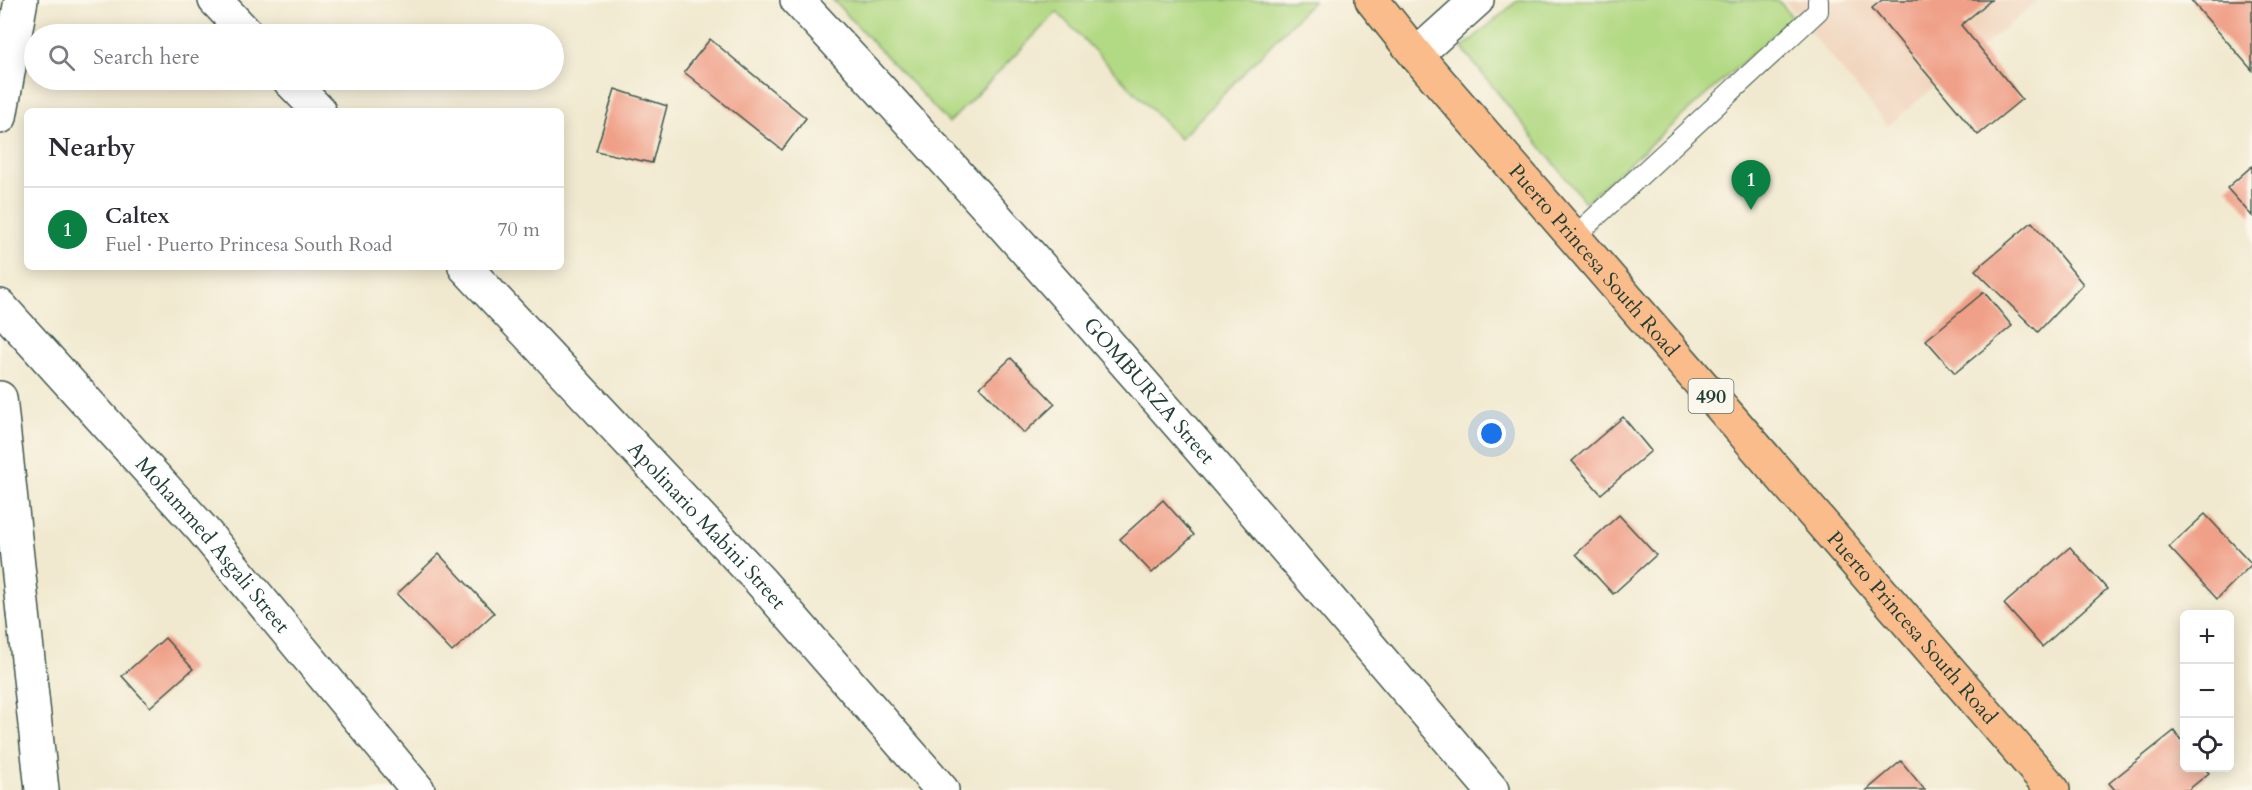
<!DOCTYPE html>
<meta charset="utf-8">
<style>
body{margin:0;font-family:Cardo,serif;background:#f2f2f3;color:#2b2b33}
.controls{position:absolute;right:18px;bottom:18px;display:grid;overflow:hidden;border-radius:9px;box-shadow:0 3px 15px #0003}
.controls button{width:54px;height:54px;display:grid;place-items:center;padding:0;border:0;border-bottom:2px solid #e1e1e2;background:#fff;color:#2b2b33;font:30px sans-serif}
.you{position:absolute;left:1492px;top:434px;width:21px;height:21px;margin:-15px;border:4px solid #fff;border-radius:50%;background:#1a73e8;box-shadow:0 0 0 9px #1a73e833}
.badge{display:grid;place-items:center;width:39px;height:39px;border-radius:50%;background:#0b8043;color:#fff;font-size:20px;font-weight:700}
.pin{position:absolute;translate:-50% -50px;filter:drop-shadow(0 2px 3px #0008)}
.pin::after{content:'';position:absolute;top:32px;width:21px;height:18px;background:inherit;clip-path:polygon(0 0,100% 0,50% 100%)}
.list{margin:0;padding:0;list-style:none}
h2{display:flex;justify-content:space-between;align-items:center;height:78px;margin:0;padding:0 24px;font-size:26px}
h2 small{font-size:20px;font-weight:400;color:#7c7c81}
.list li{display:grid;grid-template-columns:39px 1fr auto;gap:18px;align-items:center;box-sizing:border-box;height:84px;padding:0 24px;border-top:2px solid #e1e1e2}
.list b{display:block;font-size:22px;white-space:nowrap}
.list p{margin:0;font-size:20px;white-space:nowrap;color:#7c7c81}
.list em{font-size:20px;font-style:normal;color:#7c7c81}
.icon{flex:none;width:33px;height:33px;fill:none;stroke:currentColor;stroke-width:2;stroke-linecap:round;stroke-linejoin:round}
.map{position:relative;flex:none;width:2252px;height:790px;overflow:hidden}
.search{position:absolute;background:#fff;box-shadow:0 3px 15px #0003;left:24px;top:24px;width:540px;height:66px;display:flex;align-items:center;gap:15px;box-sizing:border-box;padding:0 21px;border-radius:33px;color:#7c7c81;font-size:22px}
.panel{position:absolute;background:#fff;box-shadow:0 3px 15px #0003;left:24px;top:108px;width:540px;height:162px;border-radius:9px}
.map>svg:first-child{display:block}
.built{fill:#f1d5bd}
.green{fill:#b2d983;stroke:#688b5c;stroke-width:1.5}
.building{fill:#f0a088}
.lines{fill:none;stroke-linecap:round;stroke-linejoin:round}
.lane-casing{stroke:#3e574b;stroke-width:22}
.street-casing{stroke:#3e574b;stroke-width:36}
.primary-casing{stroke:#3e574b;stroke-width:36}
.lane{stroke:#fff;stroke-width:20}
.street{stroke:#fff;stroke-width:33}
.primary{stroke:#f9bc8a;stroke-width:33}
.labels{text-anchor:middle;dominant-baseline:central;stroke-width:6;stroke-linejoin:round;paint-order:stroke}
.shield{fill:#fbf7ec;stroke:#61756b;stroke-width:1.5}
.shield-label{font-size:20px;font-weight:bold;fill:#1f3d34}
.street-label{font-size:21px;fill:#1f3d34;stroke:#fbf7ec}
</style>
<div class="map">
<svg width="2252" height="790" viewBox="0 0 2252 790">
<rect width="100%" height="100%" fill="#fbf7ec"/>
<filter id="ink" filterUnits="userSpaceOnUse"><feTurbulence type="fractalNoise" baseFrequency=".0167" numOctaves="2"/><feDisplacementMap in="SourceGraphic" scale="12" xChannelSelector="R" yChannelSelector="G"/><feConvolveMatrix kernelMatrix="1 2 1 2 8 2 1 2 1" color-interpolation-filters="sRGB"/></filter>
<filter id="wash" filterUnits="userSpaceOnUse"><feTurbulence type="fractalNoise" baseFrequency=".008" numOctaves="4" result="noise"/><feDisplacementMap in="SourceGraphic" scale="24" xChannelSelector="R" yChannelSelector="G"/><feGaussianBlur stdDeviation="1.35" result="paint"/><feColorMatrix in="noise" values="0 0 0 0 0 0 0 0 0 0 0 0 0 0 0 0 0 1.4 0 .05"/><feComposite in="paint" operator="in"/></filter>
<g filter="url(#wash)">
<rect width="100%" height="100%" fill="#f1e9cf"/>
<path class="built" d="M1784 0H2038L1888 126Z"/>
<path class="green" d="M833 0H1314L1180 139 1057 12 949 123Z
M1518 0H1778L1793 18 1585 202 1462 48Z"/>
<g id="blocks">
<path class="building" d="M1882 0H1991L1961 25 2022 99 1978 135 1872 8Z
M2191 0H2252V70L2195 5Z
M710 39 806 118 782 150 684 72Z
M615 89 667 106 652 163 596 151Z
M2252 166V216L2227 188Z
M2032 222 2083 284 2038 332 1975 270Z
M1984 292 2012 326 1955 373 1926 340Z
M1011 358 1055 404 1024 433 980 387Z
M1623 417 1651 451 1601 494 1572 461Z
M1163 500 1194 535 1152 573 1120 539Z
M2205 514 2252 564 2217 599 2169 547Z
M1619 515 1656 555 1613 594 1576 554Z
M2070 547 2107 589 2042 647 2004 604Z
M439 554 494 613 452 652 397 594Z
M165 638 193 669 150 707 122 676Z
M2174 731 2184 744V768H2204L2209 773 2188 790H2115L2109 783Z
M1901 761 1925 790H1867Z"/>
</g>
</g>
<g filter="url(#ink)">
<use href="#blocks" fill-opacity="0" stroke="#3e574b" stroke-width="1.5"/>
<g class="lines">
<defs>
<path id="lane" d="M1574 237 1818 11V0"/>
<g id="street">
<path d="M215 0 247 34"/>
<path id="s1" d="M797 0C1037 255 1265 523 1492 790"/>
<path d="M1416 55 1477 0"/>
<path d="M289 80 319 111"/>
<path d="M0 117 21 0"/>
<path id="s2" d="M465 267 761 582 942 790"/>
<path id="s3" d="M0 306 202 529 418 790"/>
<path d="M0 398 42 790"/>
</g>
<g id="primary">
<path id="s4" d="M1372 0 1416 55 2053 790"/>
</g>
</defs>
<use href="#lane" class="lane-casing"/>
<use href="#street" class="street-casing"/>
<use href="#primary" class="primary-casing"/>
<use href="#lane" class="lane"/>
<use href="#street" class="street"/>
<use href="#primary" class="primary"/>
</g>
</g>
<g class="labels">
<rect class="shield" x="1688.5" y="379" width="45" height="34" rx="4.5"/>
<g class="shield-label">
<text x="1711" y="396">490</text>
</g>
<g class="street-label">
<text stroke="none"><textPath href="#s4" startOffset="342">Puerto Princesa South Road</textPath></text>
<text stroke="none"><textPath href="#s1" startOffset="526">GOMBURZA Street</textPath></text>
<text stroke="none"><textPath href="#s2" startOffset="354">Apolinario Mabini Street</textPath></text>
<text stroke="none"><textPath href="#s3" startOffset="320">Mohammed Asgali Street</textPath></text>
<text stroke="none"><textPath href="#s4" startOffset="828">Puerto Princesa South Road</textPath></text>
</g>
</g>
</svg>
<div class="controls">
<button>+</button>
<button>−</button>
<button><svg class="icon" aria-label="locate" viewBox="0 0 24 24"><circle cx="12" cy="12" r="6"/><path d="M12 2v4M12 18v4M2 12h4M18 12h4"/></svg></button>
</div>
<div class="you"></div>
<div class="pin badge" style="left:1751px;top:210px">1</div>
<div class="search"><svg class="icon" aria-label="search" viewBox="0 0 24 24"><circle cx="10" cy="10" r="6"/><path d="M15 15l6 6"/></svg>Search here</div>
<section class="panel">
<h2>Nearby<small></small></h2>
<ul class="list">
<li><span class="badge">1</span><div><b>Caltex</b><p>Fuel · Puerto Princesa South Road</p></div><em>70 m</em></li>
</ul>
</section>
</div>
